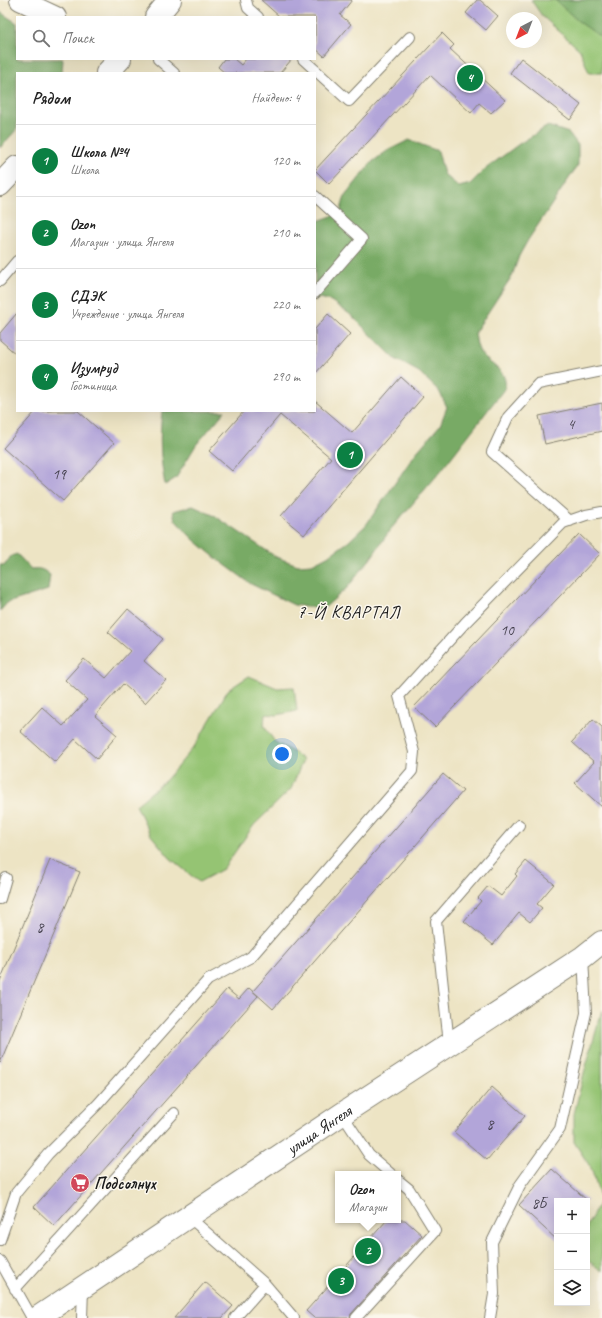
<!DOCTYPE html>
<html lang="ru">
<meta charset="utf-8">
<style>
body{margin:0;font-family:Caveat,sans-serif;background:#f6f6f6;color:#222}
.controls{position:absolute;right:12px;bottom:12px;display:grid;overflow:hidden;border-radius:0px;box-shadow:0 4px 16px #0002}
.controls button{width:36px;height:36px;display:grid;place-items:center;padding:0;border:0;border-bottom:1px solid #e0e0e0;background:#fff;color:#222;font:20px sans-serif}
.compass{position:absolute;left:506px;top:12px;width:36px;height:36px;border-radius:50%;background:#fff;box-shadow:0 4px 16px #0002;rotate:222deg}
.you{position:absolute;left:282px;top:754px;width:14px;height:14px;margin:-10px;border:3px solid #fff;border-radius:50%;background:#1a73e8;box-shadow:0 0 0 6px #1a73e833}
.badge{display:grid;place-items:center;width:26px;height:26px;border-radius:50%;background:#0b8043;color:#fff;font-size:13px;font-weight:700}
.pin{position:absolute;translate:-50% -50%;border:2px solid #fff;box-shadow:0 1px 4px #0006}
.popup{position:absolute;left:335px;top:1171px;width:66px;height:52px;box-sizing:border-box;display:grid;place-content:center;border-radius:0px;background:#fff;filter:drop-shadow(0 1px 3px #0005);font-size:13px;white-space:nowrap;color:#767676}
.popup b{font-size:15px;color:#222}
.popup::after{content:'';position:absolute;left:50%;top:100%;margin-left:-8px;border:8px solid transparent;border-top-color:#fff}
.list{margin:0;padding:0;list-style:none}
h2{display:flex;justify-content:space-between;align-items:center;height:52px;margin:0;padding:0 16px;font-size:17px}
h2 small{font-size:13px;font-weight:400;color:#767676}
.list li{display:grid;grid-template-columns:26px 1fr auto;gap:12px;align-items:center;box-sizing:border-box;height:72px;padding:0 16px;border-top:1px solid #e0e0e0}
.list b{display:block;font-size:15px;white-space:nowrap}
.list p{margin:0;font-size:13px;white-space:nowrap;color:#767676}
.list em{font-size:13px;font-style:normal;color:#767676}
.icon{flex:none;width:22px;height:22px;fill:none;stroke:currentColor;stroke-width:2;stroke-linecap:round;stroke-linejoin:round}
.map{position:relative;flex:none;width:602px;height:1318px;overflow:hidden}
.search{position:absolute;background:#fff;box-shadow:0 4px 16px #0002;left:16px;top:16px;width:300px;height:44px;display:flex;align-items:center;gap:10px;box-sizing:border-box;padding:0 14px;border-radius:0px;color:#767676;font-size:15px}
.panel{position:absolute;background:#fff;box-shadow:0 4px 16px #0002;left:16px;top:72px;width:300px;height:340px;border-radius:0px}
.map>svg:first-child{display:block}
.green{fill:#95c473;stroke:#587048}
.forest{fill:#78aa65;stroke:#4a6340}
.building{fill:#b2a5d9}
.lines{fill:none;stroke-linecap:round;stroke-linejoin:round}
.service-casing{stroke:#848070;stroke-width:12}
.minor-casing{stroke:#848070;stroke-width:22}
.tertiary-casing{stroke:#848070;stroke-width:24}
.service{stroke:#fff;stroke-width:10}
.minor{stroke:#fff;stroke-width:20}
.tertiary{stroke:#fff;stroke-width:22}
.labels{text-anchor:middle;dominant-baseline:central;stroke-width:3;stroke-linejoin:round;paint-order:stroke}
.number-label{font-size:15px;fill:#423e4b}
.street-label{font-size:17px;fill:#1c1c1c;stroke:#fbf7ec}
.poi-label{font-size:17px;font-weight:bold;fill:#1c1c1c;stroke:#fbf7ec;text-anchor:start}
.neighbourhood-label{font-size:18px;letter-spacing:1px;fill:#1c1c1c;stroke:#fbf7ec}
</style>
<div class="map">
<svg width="602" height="1318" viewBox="0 0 602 1318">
<rect width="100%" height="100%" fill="#fbf7ec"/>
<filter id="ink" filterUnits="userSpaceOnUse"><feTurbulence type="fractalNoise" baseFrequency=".025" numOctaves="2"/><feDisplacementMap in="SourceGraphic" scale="8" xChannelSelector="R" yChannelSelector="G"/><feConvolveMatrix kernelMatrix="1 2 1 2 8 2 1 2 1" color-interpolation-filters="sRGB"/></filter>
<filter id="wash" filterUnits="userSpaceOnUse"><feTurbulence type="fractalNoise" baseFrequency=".012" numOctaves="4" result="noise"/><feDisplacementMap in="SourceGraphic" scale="16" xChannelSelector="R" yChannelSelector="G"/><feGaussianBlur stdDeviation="0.9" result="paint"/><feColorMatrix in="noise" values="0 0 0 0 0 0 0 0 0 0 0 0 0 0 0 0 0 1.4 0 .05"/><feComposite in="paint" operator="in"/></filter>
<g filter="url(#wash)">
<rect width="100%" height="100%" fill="#ede4c4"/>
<path class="green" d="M531 0H602V73H589L580 50 542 16Z
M249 676 277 688 294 687 297 711 277 715 265 714 264 726 275 742 293 752 303 760 291 789 254 825 223 869 199 882 170 858 150 834 136 805 166 780 194 747 228 690Z
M602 1010V1271L587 1260V1226L601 1200 591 1168 574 1142V1114L584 1073Z"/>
<path class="forest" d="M555 0H602V38L578 21Z
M0 12 17 23V59H63L62 73H17V129L0 148Z
M548 126 569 133 578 145V165L528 240 519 256 512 276 475 332C476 340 477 350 483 356 492 366 508 371 505 388L440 472 390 530 371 558 347 588 323 609 294 605 251 584 217 559 193 539 175 520 173 511 193 506 215 516 276 557 298 565 312 564 331 554 348 542 366 525 415 454 440 425 447 407 439 391 419 372 395 359 351 315 331 301 320 298 315 301V222L340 213 345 196 372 162 387 151 409 140 438 151 444 174 459 187 470 184 484 170 519 144Z
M162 411H225L196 445 176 478 165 485C160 458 159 439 162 411Z
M17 554 31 569C40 568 43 569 50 575L48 590 7 603 0 611V565H5L11 556Z"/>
<g id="blocks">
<path class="building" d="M261 0H352L340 15 351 24 324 56 315 48V17H280Z
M477 0H480L498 16 486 30 466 13Z
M442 33 454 45 450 49 505 100 491 113 479 103 471 113 430 75 329 184 315 170Z
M521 58 581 105 570 120 510 73Z
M224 59H234L241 65 246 59H292L280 73H225L218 67Z
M17 313V355L0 340V333Z
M328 314 350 334 315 374V329Z
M401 377 423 397 304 535 281 516 331 458 280 415 232 471 209 451 244 411H315V401L352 433Z
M602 403V431L545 444 539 416Z
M36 411H78L114 443 63 501 3 448Z
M579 534 600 554 435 727 414 707Z
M128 609 163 639 144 661 166 680 145 703 123 684 95 716 117 735 97 759 75 739 55 762 20 731 42 707 63 726 87 700 65 680 84 659 106 678 130 651 108 632Z
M593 719 602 727V807L575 783 594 762 572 742Z
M443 774 463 791 273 1009 253 991Z
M50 860 80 872 0 1063V981Z
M526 861 554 884 537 904 542 908 530 922 519 913 493 945 464 921 481 901 478 898 488 886 501 896 517 876 515 874Z
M249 988 258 996 54 1226 34 1207 227 989 239 999Z
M492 1087 525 1116 487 1160 454 1132Z
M552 1169 588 1201H557V1240L519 1205Z
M387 1220H405L422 1235 351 1314 350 1318H314L306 1311Z
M205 1282 233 1306 222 1318H174Z"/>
</g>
</g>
<g filter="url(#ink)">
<use href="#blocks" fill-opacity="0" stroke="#848070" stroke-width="1"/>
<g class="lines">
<defs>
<path id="service" d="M246 0 248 8 258 17
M158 59 174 73
M303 59 349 101 410 37
M315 196 362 239 315 293
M0 281 17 261
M570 521 492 452 508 417 538 384 602 371
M0 899 6 878
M449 1044 436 921 519 825
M342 1114 369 1155 391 1174
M189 1217 265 1284 235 1318
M0 1240 16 1193 48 1154 98 1104 208 980 251 957 412 771 414 752 399 696 465 623 563 523 586 515 602 512
M0 1261 32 1318
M265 1284 294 1318
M15 1289 174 1113
M82 1318 83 1288
M356 1318 435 1231 409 1189 398 1180
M490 1318 494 1294 492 1242 520 1185 560 1129 586 1013 583 957"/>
<path id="minor" d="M20 0 56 17"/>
<g id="tertiary">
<path d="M156 17 170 0"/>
<path d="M107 73 120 59"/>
<path d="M0 185 17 167"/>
<path id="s1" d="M37 1318 342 1114 583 957 602 942"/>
</g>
</defs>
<use href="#service" class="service-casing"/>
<use href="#minor" class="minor-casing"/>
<use href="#tertiary" class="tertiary-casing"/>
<use href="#service" class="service"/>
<use href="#minor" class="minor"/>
<use href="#tertiary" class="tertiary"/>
</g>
</g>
<defs>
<symbol id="supermarket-disc" viewBox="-11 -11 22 22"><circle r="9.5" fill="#d1495b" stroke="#fbf7ec"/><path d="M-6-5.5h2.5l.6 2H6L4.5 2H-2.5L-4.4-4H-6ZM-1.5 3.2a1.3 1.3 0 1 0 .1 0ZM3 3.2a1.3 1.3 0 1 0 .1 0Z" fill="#fff"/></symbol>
</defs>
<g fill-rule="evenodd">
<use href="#supermarket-disc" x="69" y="1172" width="22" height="22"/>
</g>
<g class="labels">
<g class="number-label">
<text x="571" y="424">4</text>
<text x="59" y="474">19</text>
<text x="507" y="630">10</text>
<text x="40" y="927">8</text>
<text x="490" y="1124">8</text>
<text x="539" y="1203">8Б</text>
</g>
<g class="street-label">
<text stroke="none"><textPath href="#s1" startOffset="339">улица Янгеля</textPath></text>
</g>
<g class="poi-label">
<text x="94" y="1183">Подсолнух</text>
</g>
<g class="neighbourhood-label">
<text x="349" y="612">7-Й КВАРТАЛ</text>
</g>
</g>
</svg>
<div class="controls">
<button>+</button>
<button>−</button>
<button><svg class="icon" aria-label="layers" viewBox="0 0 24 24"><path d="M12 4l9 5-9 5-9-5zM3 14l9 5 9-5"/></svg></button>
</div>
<svg class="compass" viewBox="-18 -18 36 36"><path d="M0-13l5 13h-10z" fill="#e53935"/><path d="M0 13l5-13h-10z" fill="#767676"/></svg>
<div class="you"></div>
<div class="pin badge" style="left:350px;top:455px">1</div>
<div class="pin badge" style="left:368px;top:1251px">2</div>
<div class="popup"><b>Ozon</b>Магазин</div>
<div class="pin badge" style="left:341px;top:1281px">3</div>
<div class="pin badge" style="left:470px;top:78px">4</div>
<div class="search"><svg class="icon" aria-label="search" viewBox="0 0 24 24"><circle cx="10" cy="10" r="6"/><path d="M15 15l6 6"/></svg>Поиск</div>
<section class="panel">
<h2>Рядом<small>Найдено: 4</small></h2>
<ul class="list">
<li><span class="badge">1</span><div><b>Школа №4</b><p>Школа</p></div><em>120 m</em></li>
<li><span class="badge">2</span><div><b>Ozon</b><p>Магазин · улица Янгеля</p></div><em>210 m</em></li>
<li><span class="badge">3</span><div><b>СДЭК</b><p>Учреждение · улица Янгеля</p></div><em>220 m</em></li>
<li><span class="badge">4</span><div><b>Изумруд</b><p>Гостиница</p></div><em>290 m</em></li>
</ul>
</section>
</div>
